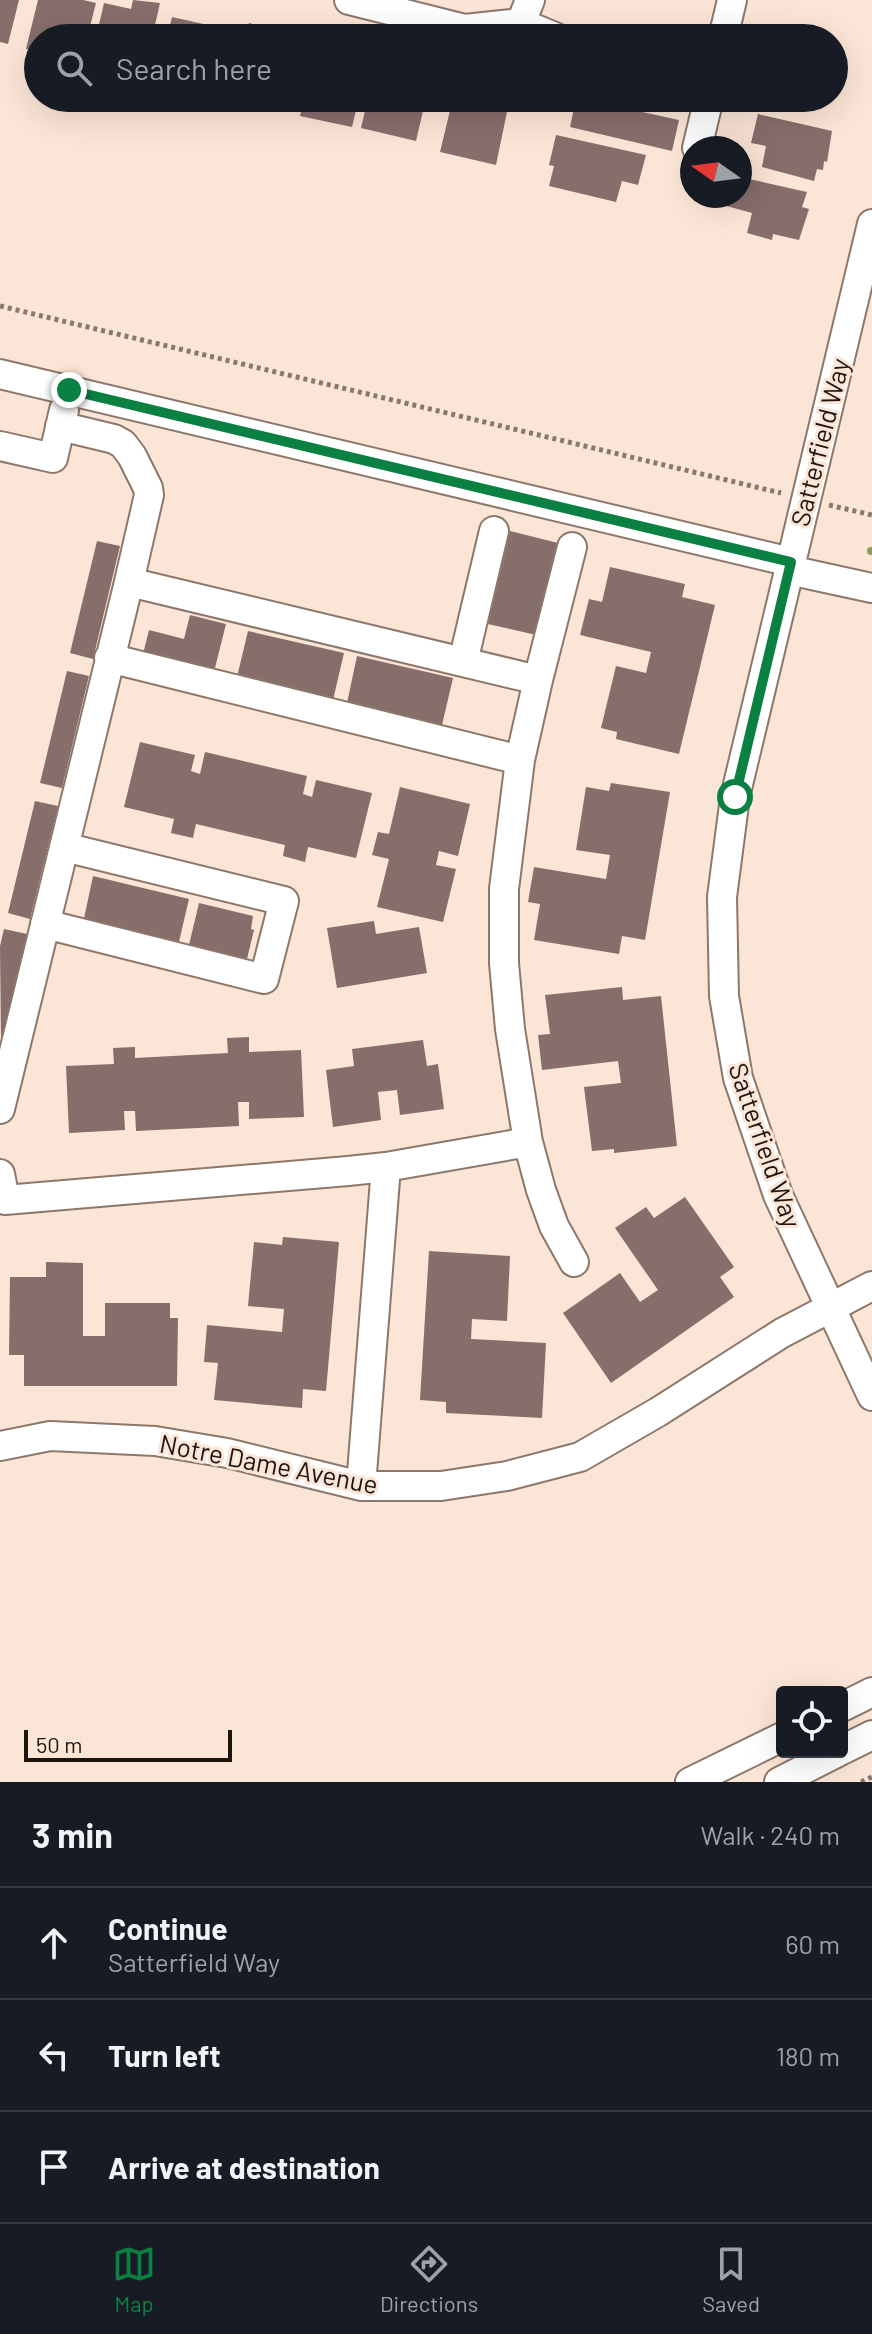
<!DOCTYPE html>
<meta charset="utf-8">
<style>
body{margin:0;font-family:Barlow,sans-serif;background:#242831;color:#f1f3f6}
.controls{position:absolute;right:24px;bottom:24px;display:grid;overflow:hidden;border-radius:8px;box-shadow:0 8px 32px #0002}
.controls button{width:72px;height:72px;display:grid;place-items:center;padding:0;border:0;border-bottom:2px solid #363941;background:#171b24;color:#f1f3f6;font:40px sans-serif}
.compass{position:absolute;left:680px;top:136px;width:72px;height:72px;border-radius:50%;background:#171b24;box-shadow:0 8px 32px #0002;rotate:284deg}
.scale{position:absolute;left:24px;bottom:20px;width:208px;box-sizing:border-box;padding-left:8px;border:4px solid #1c1510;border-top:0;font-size:22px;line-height:28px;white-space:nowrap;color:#1c1510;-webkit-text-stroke:6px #fbe5d6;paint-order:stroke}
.stop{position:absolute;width:24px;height:24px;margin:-18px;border:6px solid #0b8043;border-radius:50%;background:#fff}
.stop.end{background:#0b8043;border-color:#fff;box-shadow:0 2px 8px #0008}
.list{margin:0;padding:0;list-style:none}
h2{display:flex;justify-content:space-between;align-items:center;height:104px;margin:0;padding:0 32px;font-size:34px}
h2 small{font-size:26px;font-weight:400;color:#9ea1a6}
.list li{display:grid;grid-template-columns:52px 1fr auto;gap:24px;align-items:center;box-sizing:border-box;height:112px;padding:0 32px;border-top:2px solid #363941}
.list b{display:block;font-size:30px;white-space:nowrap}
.list p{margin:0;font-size:26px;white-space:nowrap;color:#9ea1a6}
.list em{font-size:26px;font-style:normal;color:#9ea1a6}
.icon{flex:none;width:44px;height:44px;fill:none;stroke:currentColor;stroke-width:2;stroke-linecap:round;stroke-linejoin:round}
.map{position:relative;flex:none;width:872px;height:1782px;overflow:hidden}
.search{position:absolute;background:#171b24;box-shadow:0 8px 32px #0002;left:24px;right:24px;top:24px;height:88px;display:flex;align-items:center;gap:20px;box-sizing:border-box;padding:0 28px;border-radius:44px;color:#9ea1a6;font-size:30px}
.sheet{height:440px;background:#171b24}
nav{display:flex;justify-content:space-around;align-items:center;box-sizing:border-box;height:112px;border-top:2px solid #363941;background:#171b24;font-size:22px;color:#9ea1a6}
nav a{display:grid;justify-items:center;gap:4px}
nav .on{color:#0b8043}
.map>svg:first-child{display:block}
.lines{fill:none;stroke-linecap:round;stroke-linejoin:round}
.stream{stroke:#8f9b5b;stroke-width:8}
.building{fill:#866e6b}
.minor-casing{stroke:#8c786a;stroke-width:32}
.path{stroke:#87796f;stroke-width:5;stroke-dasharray:4 4;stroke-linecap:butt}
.minor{stroke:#fff;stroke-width:28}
.route{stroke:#0b8043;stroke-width:10}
.labels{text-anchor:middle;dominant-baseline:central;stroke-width:6;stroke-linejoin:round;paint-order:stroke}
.street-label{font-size:26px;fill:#1c1510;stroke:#fbe5d6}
</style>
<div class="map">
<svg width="872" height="1782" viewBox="0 0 872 1782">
<rect width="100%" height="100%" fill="#fbe5d6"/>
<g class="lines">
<path class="stream" d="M871 551H872"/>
</g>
<path class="building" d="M0 0H19L8 44 0 42Z
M38 0H83L96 3 87 38H38V52L26 49Z
M133 0 160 3 152 38H96L104 3 131 9Z
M172 17 226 29 224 38H167Z
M249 23 279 30 277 38H245Z
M230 98H288L285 111Z
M304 98H359L352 127 300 116Z
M368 98H426L416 141 361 128Z
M453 98H483V101L508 107 496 165 440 152Z
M572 98H627L624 108 679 120 672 151 570 127 574 108 570 107Z
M758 114 832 131 827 162 824 161 823 170 817 169 814 181 762 167 766 146 751 143Z
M556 135 646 155 638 185 622 181 616 202 549 186 554 166 549 165Z
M740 177 807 192 802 207 809 209 799 240 773 234 772 240 747 233 752 213 723 205 725 196H740Z
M510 531 558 543 536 635 488 624Z
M97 541 120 546 93 659 70 653Z
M610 567 685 584 682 597 715 605 679 754 616 739 617 732 601 728 616 666 646 673 651 652 580 635 589 599 602 602Z
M190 615 226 624 214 672 143 654 149 630 184 639Z
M248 631 344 653 333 700 237 677Z
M357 656 453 678 442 725 347 703Z
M67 671 89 676 62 788 40 783Z
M140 742 195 755 191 771 200 774 205 752 307 776 303 794 312 797 316 780 372 793 356 858 308 847 305 862 283 856 285 845 196 824 193 838 171 833 174 819 124 807Z
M611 783 670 792 645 940 622 936 619 954 534 940 540 904 528 902 534 867 606 879 610 855 576 850 586 787 609 791Z
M400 787 470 804 458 856 439 851 436 865 456 869 443 922 377 907 389 859 372 855 378 832 389 834Z
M35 801 58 806 30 919 8 913Z
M93 876 189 899 178 946 83 923Z
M199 903 253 916 251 929 254 930 246 963 188 949Z
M374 921 376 934 419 927 427 973 337 988 327 928Z
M4 929 27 934 1 1040 0 946Z
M622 987 623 1000 661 996 677 1146 614 1153V1149L592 1151 584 1087 621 1083 618 1061 542 1070 538 1035 550 1034 545 995Z
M249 1037V1052L301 1050 304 1117 249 1119V1102H238L239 1126 136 1131 135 1111H124L125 1130 69 1133 66 1066 114 1064 113 1048 135 1047V1058L228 1053 227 1038Z
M423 1040 427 1066 438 1064 444 1109 400 1115 397 1090 378 1092 381 1120 333 1127 326 1070 354 1066 352 1049Z
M685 1197 734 1267 720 1277 734 1297 611 1383 563 1313 620 1273 640 1302 658 1290 615 1228 646 1207 654 1218Z
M283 1237 339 1242 326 1391 303 1389 302 1408 214 1400 218 1363 204 1362 207 1325 282 1332 284 1309 248 1306 254 1242 282 1245Z
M429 1251 510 1256 507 1321 472 1319 471 1339 546 1343 542 1418 446 1413V1402L420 1400Z
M46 1262 83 1263V1336H105V1303H170V1318H178L177 1386H24V1355H9L10 1277H46Z"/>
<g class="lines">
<defs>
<path id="minor" d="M349 0 465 29 521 23 530 0
M521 23 557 38
M723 38 732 0
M697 148 709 98
M872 224 735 797 722 897 724 996 738 1078 778 1195 872 1396
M0 374 791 562
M60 426 114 439 123 444 132 456 148 488 149 495 129 582
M0 446 53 458 64 410
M572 547 538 680 520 760 504 889V963L510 1029 528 1142 541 1190 554 1226 574 1262
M789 570 872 588
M109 658 520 760
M463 662 494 531
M45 924 264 979 284 901 64 847
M0 1109 129 582 538 680
M0 1174 5 1200 348 1171 386 1167 528 1142
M0 1446 50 1436 155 1441 227 1453 361 1486H441L507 1476 580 1457 658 1412 782 1333 872 1286
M361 1486 386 1167
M842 1707 872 1692
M842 1750 872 1735
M690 1782 782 1737
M779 1782 838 1752"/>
</defs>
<use href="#minor" class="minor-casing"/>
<path class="path" d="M0 306 781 493
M829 505 872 515
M861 1782 872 1777"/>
<use href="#minor" class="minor"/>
</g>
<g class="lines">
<path class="route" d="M69 390 791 562 735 797"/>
</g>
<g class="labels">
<g class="street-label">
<text transform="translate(819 442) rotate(-76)">Satterfield Way</text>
<text transform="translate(766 1145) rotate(71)">Satterfield Way</text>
<text transform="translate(269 1463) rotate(11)">Notre Dame Avenue</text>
</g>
</g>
</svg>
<div class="controls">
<button><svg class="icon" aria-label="locate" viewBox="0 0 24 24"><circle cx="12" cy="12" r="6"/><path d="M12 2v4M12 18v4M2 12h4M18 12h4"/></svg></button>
</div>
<svg class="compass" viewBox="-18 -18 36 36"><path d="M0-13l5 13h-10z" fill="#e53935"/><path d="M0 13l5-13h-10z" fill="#9ea1a6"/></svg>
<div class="scale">50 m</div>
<div class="stop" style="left:735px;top:797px"></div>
<div class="stop end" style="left:69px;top:390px"></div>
<div class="search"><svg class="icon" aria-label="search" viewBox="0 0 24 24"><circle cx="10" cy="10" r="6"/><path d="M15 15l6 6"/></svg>Search here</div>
</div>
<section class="sheet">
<h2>3 min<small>Walk · 240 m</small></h2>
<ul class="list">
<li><svg class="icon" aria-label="ahead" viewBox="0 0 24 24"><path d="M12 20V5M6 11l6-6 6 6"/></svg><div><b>Continue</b><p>Satterfield Way</p></div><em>60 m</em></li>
<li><svg class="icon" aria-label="left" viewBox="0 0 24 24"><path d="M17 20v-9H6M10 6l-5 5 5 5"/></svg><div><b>Turn left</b></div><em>180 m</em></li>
<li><svg class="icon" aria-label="arrive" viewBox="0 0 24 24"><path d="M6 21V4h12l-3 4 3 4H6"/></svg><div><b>Arrive at destination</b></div></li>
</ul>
</section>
<nav>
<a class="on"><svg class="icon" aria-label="map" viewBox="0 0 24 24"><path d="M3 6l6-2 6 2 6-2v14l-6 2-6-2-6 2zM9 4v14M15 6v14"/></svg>Map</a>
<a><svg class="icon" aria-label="directions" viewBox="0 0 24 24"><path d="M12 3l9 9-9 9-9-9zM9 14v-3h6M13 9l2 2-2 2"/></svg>Directions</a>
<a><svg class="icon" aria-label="saved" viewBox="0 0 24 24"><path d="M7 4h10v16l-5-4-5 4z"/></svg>Saved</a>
</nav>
